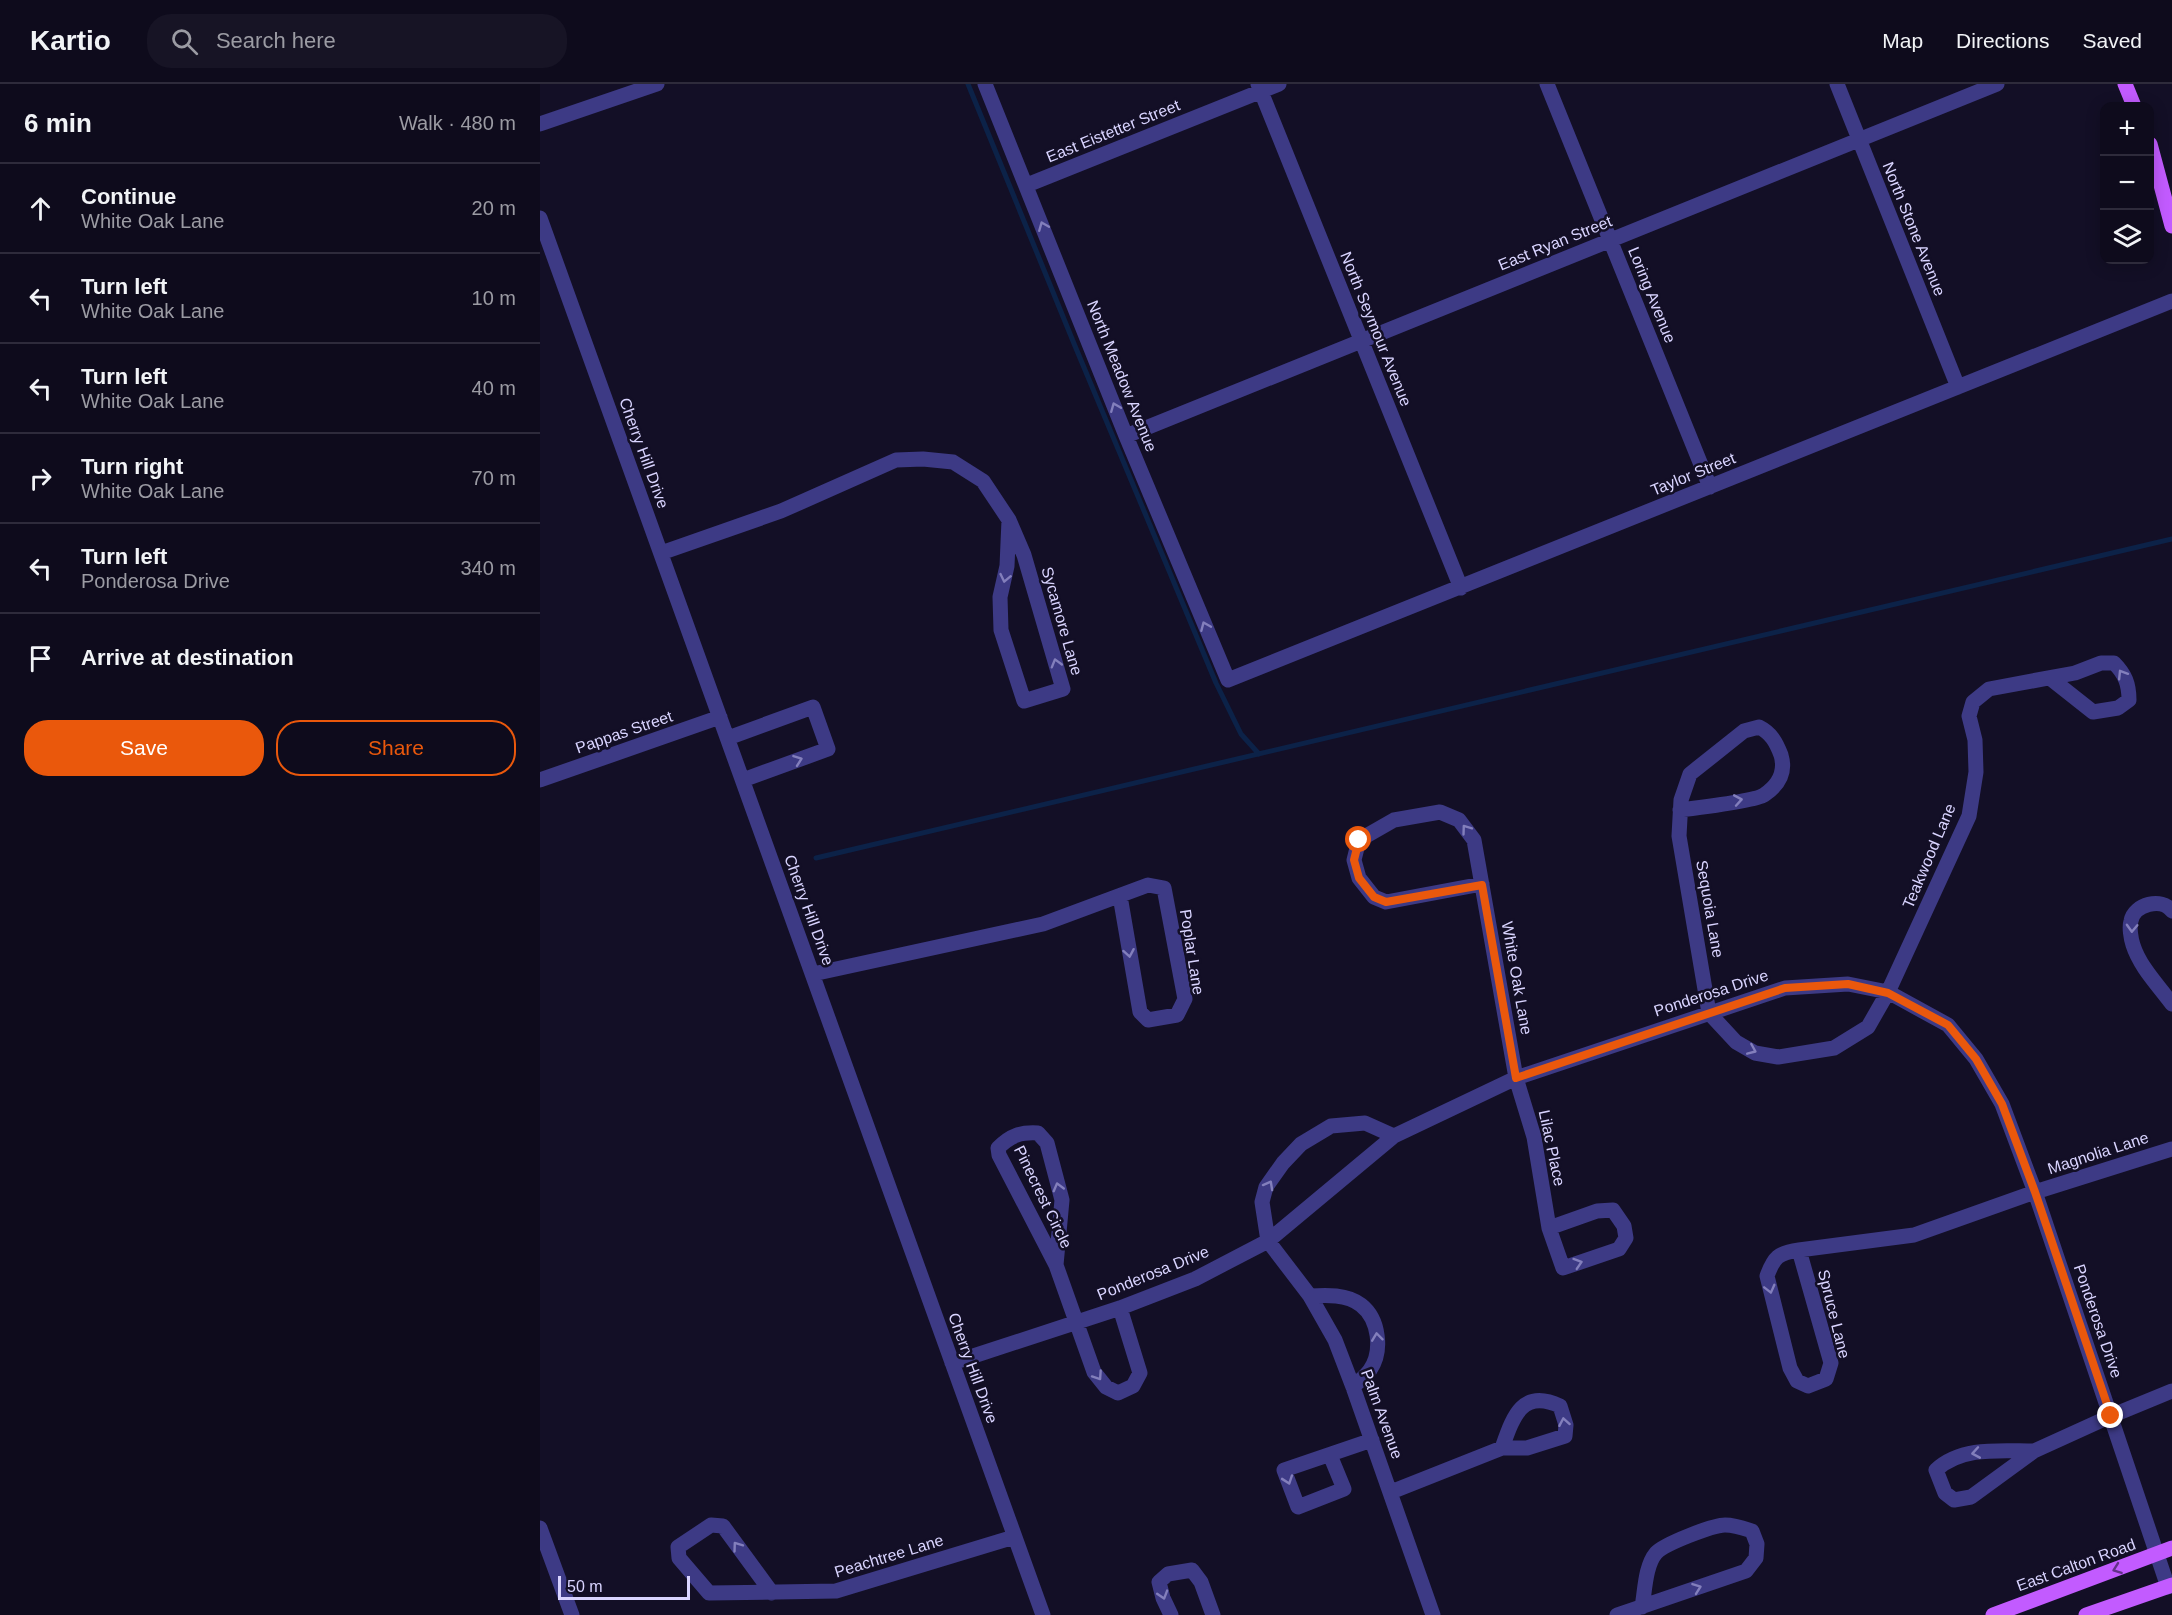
<!DOCTYPE html>
<meta charset="utf-8">
<style>
body{margin:0;font-family:Helvetica,sans-serif;background:#171425;color:#f1f3f6}
.controls{position:absolute;right:18px;top:18px;display:grid;overflow:hidden;border-radius:12px;box-shadow:0 3px 15px #0003}
.controls button{width:54px;height:54px;display:grid;place-items:center;padding:0;border:0;border-bottom:2px solid #2e2b3b;background:#0e0b1c;color:#f1f3f6;font:30px sans-serif}
.scale{position:absolute;left:18px;bottom:15px;width:132px;box-sizing:border-box;padding-left:6px;border:3px solid #d9d4ff;border-top:0;font-size:16px;line-height:21px;white-space:nowrap;color:#d9d4ff;-webkit-text-stroke:4px #130f26;paint-order:stroke}
.stop{position:absolute;width:18px;height:18px;margin:-14px;border:4px solid #ea580c;border-radius:50%;background:#fff}
.stop.end{background:#ea580c;border-color:#fff;box-shadow:0 2px 6px #0008}
.list{margin:0;padding:0;list-style:none}
h2{display:flex;justify-content:space-between;align-items:center;height:78px;margin:0;padding:0 24px;font-size:26px}
h2 small{font-size:20px;font-weight:400;color:#9b9ba3}
.list li{display:grid;grid-template-columns:39px 1fr auto;gap:18px;align-items:center;box-sizing:border-box;height:90px;padding:0 24px;border-top:2px solid #2e2b3b}
.list b{display:block;font-size:22px;white-space:nowrap}
.list p{margin:0;font-size:20px;white-space:nowrap;color:#9b9ba3}
.list em{font-size:20px;font-style:normal;color:#9b9ba3}
.actions{display:flex;gap:12px;padding:18px 24px}
.actions a{flex:1;padding:14px 0;border:2px solid #ea580c;border-radius:24px;text-align:center;font-size:21px;color:#ea580c}
.actions .main{background:#ea580c;color:#fff}
.icon{flex:none;width:33px;height:33px;fill:none;stroke:currentColor;stroke-width:2;stroke-linecap:round;stroke-linejoin:round}
.map{position:relative;flex:none;width:1632px;height:1531px;overflow:hidden}
header{display:flex;align-items:center;gap:36px;box-sizing:border-box;height:84px;padding:0 30px;background:#0e0b1c;border-bottom:2px solid #2e2b3b}
header strong{font-size:28px}
nav{display:flex;gap:33px;margin-inline-start:auto;font-size:21px}
.search{width:420px;height:54px;background:#171425;display:flex;align-items:center;gap:15px;box-sizing:border-box;padding:0 21px;border-radius:24px;color:#9b9ba3;font-size:22px}
main{display:flex}
aside{flex:1;background:#0e0b1c}
.map>svg:first-child{display:block}
.lines{fill:none;stroke-linecap:round;stroke-linejoin:round}
.stream{stroke:#0c2248;stroke-width:5}
.minor{stroke:#3d3a85;stroke-width:15}
.major{stroke:#c25bff;stroke-width:15}
.oneway{stroke:#837fbc}
.oneway2{stroke:#623188}
.route{stroke:#ea580c;stroke-width:8}
.labels{text-anchor:middle;dominant-baseline:central;stroke-width:5;stroke-linejoin:round;paint-order:stroke}
.street-label{font-size:16px;fill:#d9d4ff;stroke:#130f26}
</style>
<header>
<strong>Kartio</strong>
<div class="search"><svg class="icon" aria-label="search" viewBox="0 0 24 24"><circle cx="10" cy="10" r="6"/><path d="M15 15l6 6"/></svg>Search here</div>
<nav><a>Map</a><a>Directions</a><a>Saved</a></nav>
</header>
<main>
<aside>
<h2>6 min<small>Walk · 480 m</small></h2>
<ul class="list">
<li><svg class="icon" aria-label="ahead" viewBox="0 0 24 24"><path d="M12 20V5M6 11l6-6 6 6"/></svg><div><b>Continue</b><p>White Oak Lane</p></div><em>20 m</em></li>
<li><svg class="icon" aria-label="left" viewBox="0 0 24 24"><path d="M17 20v-9H6M10 6l-5 5 5 5"/></svg><div><b>Turn left</b><p>White Oak Lane</p></div><em>10 m</em></li>
<li><svg class="icon" aria-label="left" viewBox="0 0 24 24"><path d="M17 20v-9H6M10 6l-5 5 5 5"/></svg><div><b>Turn left</b><p>White Oak Lane</p></div><em>40 m</em></li>
<li><svg class="icon" aria-label="right" viewBox="0 0 24 24"><path d="M7 20v-9h11M14 6l5 5-5 5"/></svg><div><b>Turn right</b><p>White Oak Lane</p></div><em>70 m</em></li>
<li><svg class="icon" aria-label="left" viewBox="0 0 24 24"><path d="M17 20v-9H6M10 6l-5 5 5 5"/></svg><div><b>Turn left</b><p>Ponderosa Drive</p></div><em>340 m</em></li>
<li><svg class="icon" aria-label="arrive" viewBox="0 0 24 24"><path d="M6 21V4h12l-3 4 3 4H6"/></svg><div><b>Arrive at destination</b></div></li>
</ul>
<div class="actions"><a class="main">Save</a><a>Share</a></div>
</aside>
<div class="map">
<svg width="1632" height="1531" viewBox="0 0 1632 1531">
<rect width="100%" height="100%" fill="#130f26"/>
<g class="lines">
<path class="stream" d="M428 0 535 262 676 599 701 650 719 670
M276 774 1632 455"/>
<path class="minor" d="M445 0 586 352 688 596 1632 217
M718 0 921 504
M1007 0 1170 403
M1297 0 1418 303
M0 40 117 0
M487 101 739 0
M0 134 503 1531
M586 352 1457 0
M121 469 241 427 356 376 383 375 413 378 443 397 469 436 484 471 523 605 484 617 461 546 460 513 467 482 469 436
M188 654 273 623 288 665 203 696
M0 696 180 633
M1140 726C1156 724 1215 717 1224 711 1239 701 1246 688 1241 671 1236 658 1231 649 1219 643L1204 647 1150 690 1141 716 1139 752 1169 929 1196 958 1215 969 1238 973 1294 964 1328 943 1348 908 1429 732 1436 688 1435 656 1429 632 1433 618 1449 605 1535 589 1561 579H1574C1585 590 1589 600 1589 616L1578 624 1553 628 1510 594
M942 800 846 818 834 813 819 794 814 776 819 756 854 736 900 728 919 736 934 756 976 994 994 1053 1009 1144 1023 1184 1079 1165 1086 1154 1084 1142 1073 1126 1057 1127 1009 1144
M1632 827C1622 813 1594 820 1591 837 1589 843 1591 855 1593 861 1600 883 1618 901 1632 920
M273 890 503 840 608 801 624 804 645 915 637 931 608 936 600 928 580 812
M854 1052 825 1039 791 1042 761 1060 743 1079 726 1103 722 1118 728 1157 770 1212 795 1256 813 1303 893 1531
M1259 1166 1291 1279 1286 1295 1268 1302 1257 1297 1250 1284 1227 1192C1234 1173 1238 1169 1259 1166L1374 1151 1495 1108 1632 1065
M516 1181 522 1116 507 1059 498 1049C481 1048 471 1051 458 1064L459 1071 516 1181 554 1288 566 1303 578 1309 593 1302 600 1289 580 1224
M770 1212C786 1211 807 1210 821 1221 839 1235 843 1267 830 1286 826 1292 819 1297 813 1303
M412 1279 580 1224 655 1195 728 1157 854 1052 976 994 1245 904 1308 900 1348 908 1408 941 1436 975 1462 1020 1495 1108 1628 1503
M1494 1367C1461 1367 1422 1362 1396 1386L1405 1409 1414 1416 1431 1413 1494 1367 1571 1332 1632 1307
M790 1371 804 1405 758 1423 744 1386 832 1356
M851 1408 962 1364H987L1025 1352 1026 1341 1020 1322C982 1304 973 1333 962 1364
M0 1444 32 1531
M232 1509 183 1442 171 1441 138 1463 139 1474 169 1509 296 1507 474 1453
M631 1531 623 1514 619 1498 628 1490 652 1486 661 1498 673 1531
M1077 1531 1206 1487 1216 1474 1217 1460 1212 1447C1203 1444 1195 1441 1185 1441 1173 1441 1124 1460 1116 1469 1105 1482 1105 1507 1102 1523"/>
<path class="major" d="M1585 0 1594 22
M1610 60 1632 142
M1453 1531 1632 1464
M1546 1531 1632 1501"/>
</g>
<defs><path id="oneway-chevron" d="M-2-3.5L2.5 0L-2 3.5" fill="none" stroke-width="1.6" stroke-linecap="round" stroke-linejoin="round" transform="scale(1.5)"/></defs>
<g class="oneway">
<use href="#oneway-chevron" transform="translate(503 142) rotate(-112)"/>
<use href="#oneway-chevron" transform="translate(575 323) rotate(-112)"/>
<use href="#oneway-chevron" transform="translate(465 494) rotate(102)"/>
<use href="#oneway-chevron" transform="translate(665 542) rotate(-113)"/>
<use href="#oneway-chevron" transform="translate(516 579) rotate(-106)"/>
<use href="#oneway-chevron" transform="translate(1582 590) rotate(-122)"/>
<use href="#oneway-chevron" transform="translate(258 676) rotate(-20)"/>
<use href="#oneway-chevron" transform="translate(1198 716) rotate(-10)"/>
<use href="#oneway-chevron" transform="translate(926 745) rotate(-126)"/>
<use href="#oneway-chevron" transform="translate(1592 844) rotate(92)"/>
<use href="#oneway-chevron" transform="translate(589 869) rotate(80)"/>
<use href="#oneway-chevron" transform="translate(1212 966) rotate(23)"/>
<use href="#oneway-chevron" transform="translate(729 1101) rotate(-61)"/>
<use href="#oneway-chevron" transform="translate(518 1103) rotate(-105)"/>
<use href="#oneway-chevron" transform="translate(1038 1179) rotate(-18)"/>
<use href="#oneway-chevron" transform="translate(1230 1205) rotate(76)"/>
<use href="#oneway-chevron" transform="translate(837 1253) rotate(-97)"/>
<use href="#oneway-chevron" transform="translate(558 1292) rotate(56)"/>
<use href="#oneway-chevron" transform="translate(1024 1338) rotate(-100)"/>
<use href="#oneway-chevron" transform="translate(1436 1369) rotate(170)"/>
<use href="#oneway-chevron" transform="translate(748 1396) rotate(71)"/>
<use href="#oneway-chevron" transform="translate(197 1462) rotate(-126)"/>
<use href="#oneway-chevron" transform="translate(1157 1504) rotate(-20)"/>
<use href="#oneway-chevron" transform="translate(623 1511) rotate(73)"/>
</g>
<use class="oneway2" href="#oneway-chevron" transform="translate(1577 1485) rotate(160)"/>
<g class="lines">
<path class="route" d="M819 756 814 776 819 794 834 813 846 818 942 801 976 994 1245 904 1308 900 1348 909 1408 941 1436 975 1462 1020 1495 1108 1571 1332"/>
</g>
<g class="labels">
<g class="street-label">
<text transform="translate(573 47) rotate(-22)">East Eistetter Street</text>
<text transform="translate(1374 145) rotate(68)">North Stone Avenue</text>
<text transform="translate(1015 159) rotate(-22)">East Ryan Street</text>
<text transform="translate(1112 211) rotate(68)">Loring Avenue</text>
<text transform="translate(836 245) rotate(68)">North Seymour Avenue</text>
<text transform="translate(582 292) rotate(68)">North Meadow Avenue</text>
<text transform="translate(104 369) rotate(70)">Cherry Hill Drive</text>
<text transform="translate(1153 390) rotate(-22)">Taylor Street</text>
<text transform="translate(522 537) rotate(74)">Sycamore Lane</text>
<text transform="translate(84 648) rotate(-19)">Pappas Street</text>
<text transform="translate(1389 772) rotate(-67)">Teakwood Lane</text>
<text transform="translate(1170 825) rotate(80)">Sequoia Lane</text>
<text transform="translate(269 826) rotate(70)">Cherry Hill Drive</text>
<text transform="translate(652 868) rotate(81)">Poplar Lane</text>
<text transform="translate(977 894) rotate(80)">White Oak Lane</text>
<text transform="translate(1171 909) rotate(-18)">Ponderosa Drive</text>
<text transform="translate(1012 1064) rotate(78)">Lilac Place</text>
<text transform="translate(1558 1069) rotate(-18)">Magnolia Lane</text>
<text transform="translate(503 1113) rotate(64)">Pinecrest Circle</text>
<text transform="translate(613 1189) rotate(-22)">Ponderosa Drive</text>
<text transform="translate(1294 1230) rotate(76)">Spruce Lane</text>
<text transform="translate(1558 1237) rotate(71)">Ponderosa Drive</text>
<text transform="translate(433 1284) rotate(70)">Cherry Hill Drive</text>
<text transform="translate(842 1330) rotate(70)">Palm Avenue</text>
<text transform="translate(349 1472) rotate(-17)">Peachtree Lane</text>
<text transform="translate(1536 1481) rotate(-20)">East Calton Road</text>
</g>
</g>
</svg>
<div class="controls">
<button>+</button>
<button>−</button>
<button><svg class="icon" aria-label="layers" viewBox="0 0 24 24"><path d="M12 4l9 5-9 5-9-5zM3 14l9 5 9-5"/></svg></button>
</div>
<div class="scale">50 m</div>
<div class="stop" style="left:819px;top:756px"></div>
<div class="stop end" style="left:1571px;top:1332px"></div>
</div>
</main>
